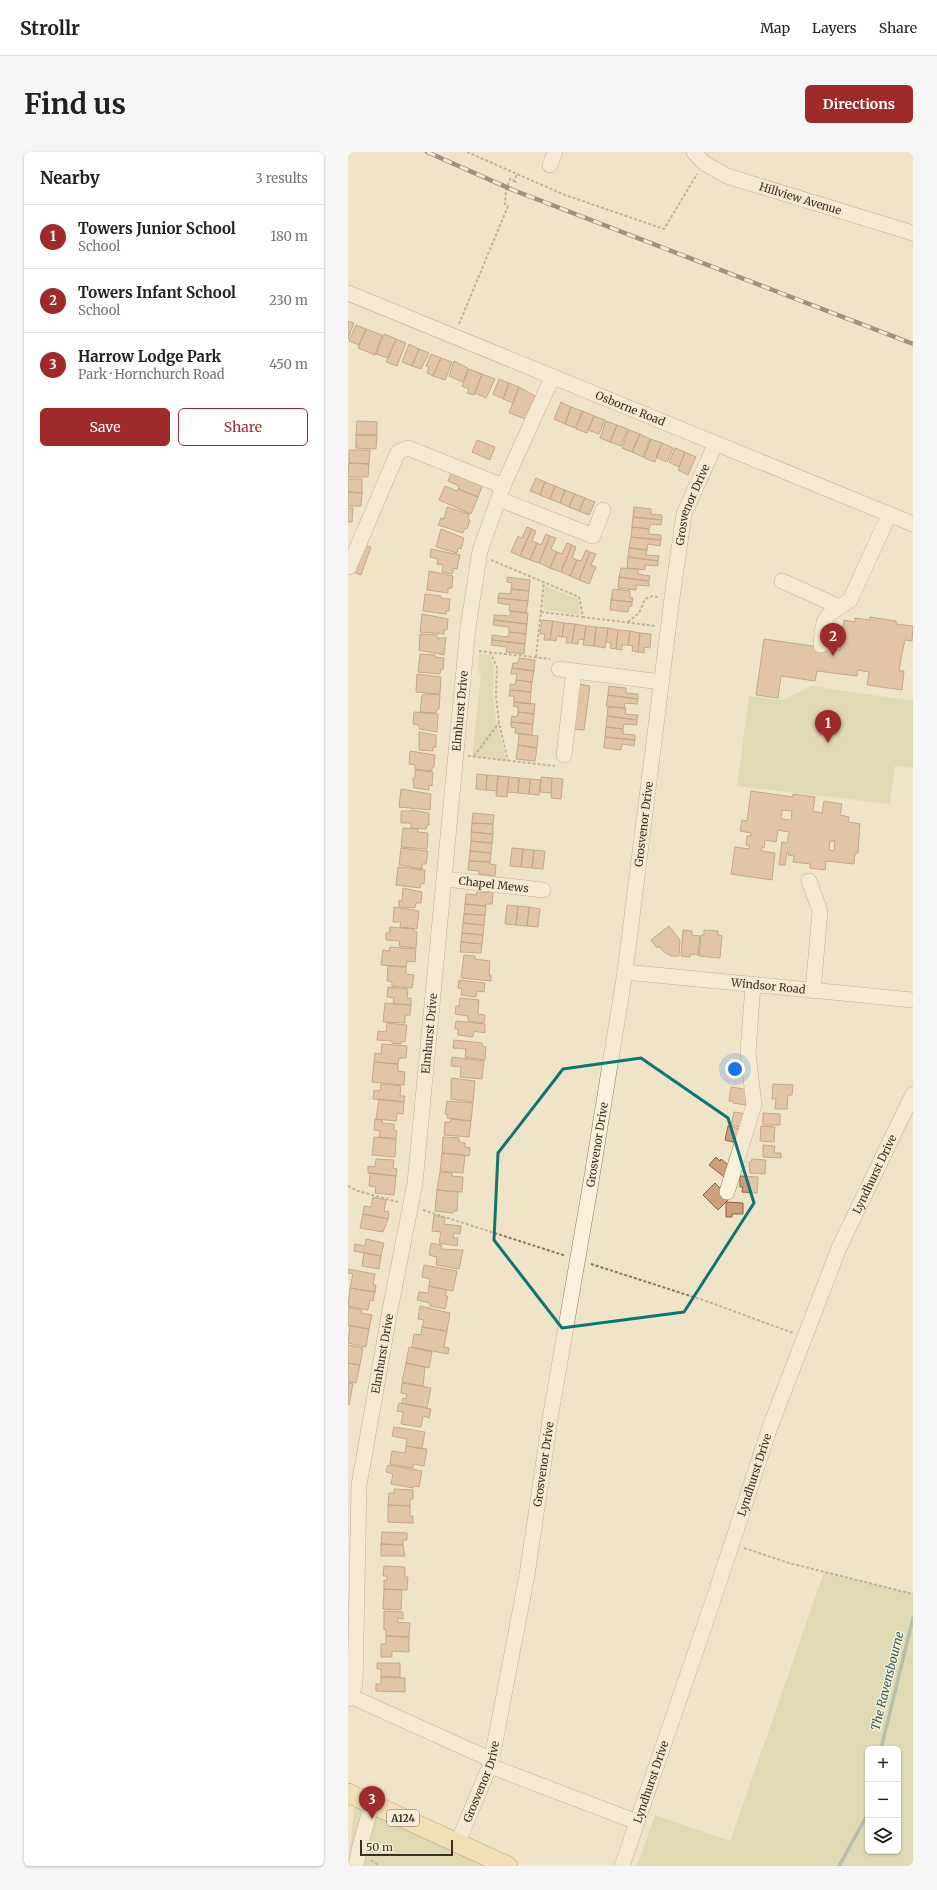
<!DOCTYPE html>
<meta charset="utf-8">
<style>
body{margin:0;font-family:Merriweather,serif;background:#f6f6f6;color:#202124}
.controls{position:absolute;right:12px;bottom:12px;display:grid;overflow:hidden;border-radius:6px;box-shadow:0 1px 3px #0004}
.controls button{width:36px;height:36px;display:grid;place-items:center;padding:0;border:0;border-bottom:1px solid #e0e0e0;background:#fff;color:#202124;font:20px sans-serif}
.scale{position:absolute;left:12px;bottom:10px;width:93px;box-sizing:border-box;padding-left:4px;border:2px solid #3d2e20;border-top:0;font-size:11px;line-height:14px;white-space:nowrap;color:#3d2e20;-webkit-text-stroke:3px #f7eed8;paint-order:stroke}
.you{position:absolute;left:387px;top:917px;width:14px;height:14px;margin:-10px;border:3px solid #fff;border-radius:50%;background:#1a73e8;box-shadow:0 0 0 6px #1a73e833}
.badge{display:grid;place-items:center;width:26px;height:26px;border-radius:50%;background:#9e2a2b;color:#fff;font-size:13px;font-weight:700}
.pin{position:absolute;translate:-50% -33px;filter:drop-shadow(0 1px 2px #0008)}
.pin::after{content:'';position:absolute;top:21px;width:14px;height:12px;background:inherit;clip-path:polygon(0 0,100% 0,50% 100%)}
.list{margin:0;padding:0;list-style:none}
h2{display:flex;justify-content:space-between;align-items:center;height:52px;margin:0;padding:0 16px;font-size:17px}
h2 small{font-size:13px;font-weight:400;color:#757577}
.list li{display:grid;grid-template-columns:26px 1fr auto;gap:12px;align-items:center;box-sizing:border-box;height:64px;padding:0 16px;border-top:1px solid #e0e0e0}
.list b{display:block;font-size:15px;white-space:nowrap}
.list p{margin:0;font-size:13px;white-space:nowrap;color:#757577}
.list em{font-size:13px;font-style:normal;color:#757577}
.actions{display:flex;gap:8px;padding:12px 16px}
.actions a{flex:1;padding:9px 0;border:1px solid #9e2a2b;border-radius:6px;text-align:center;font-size:14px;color:#9e2a2b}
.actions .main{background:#9e2a2b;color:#fff}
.icon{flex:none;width:22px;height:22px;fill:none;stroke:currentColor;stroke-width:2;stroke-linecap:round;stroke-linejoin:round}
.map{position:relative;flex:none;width:565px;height:1714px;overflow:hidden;border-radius:6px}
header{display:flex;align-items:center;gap:24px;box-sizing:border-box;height:56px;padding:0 20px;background:#fff;border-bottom:1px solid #e0e0e0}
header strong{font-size:19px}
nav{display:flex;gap:22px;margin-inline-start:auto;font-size:14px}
.intro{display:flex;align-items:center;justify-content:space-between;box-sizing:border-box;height:96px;padding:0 24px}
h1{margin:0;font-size:28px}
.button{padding:10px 18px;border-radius:6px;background:#9e2a2b;color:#fff;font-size:14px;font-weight:700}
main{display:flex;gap:24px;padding:0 24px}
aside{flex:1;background:#fff;border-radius:6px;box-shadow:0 1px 3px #0004}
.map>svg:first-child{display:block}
.green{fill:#c9cf9b;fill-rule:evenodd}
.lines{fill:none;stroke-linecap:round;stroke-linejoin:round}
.stream{stroke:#6f938a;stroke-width:3.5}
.building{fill:#cf9f7d;stroke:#8d5f41;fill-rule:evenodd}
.minor-casing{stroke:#8d765c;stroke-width:16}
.major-casing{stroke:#5b4430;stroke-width:20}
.path{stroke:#8d765c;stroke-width:2;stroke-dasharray:3 2;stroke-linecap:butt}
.minor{stroke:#faf1dc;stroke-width:15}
.major{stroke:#f3d9a0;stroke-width:19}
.rail-casing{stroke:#3d2e20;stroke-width:4.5}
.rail{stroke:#f7eed8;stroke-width:3;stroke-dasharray:9;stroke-linecap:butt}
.marked{fill:none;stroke:#0f766e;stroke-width:3;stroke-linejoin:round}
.labels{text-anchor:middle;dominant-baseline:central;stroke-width:3;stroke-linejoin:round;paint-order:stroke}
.shield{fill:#f7eed8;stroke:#756857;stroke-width:1}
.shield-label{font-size:10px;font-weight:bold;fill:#3d2e20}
.street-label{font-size:11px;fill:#3d2e20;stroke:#f7eed8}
.water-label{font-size:12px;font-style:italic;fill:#2f5d5a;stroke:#f7eed8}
</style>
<header>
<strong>Strollr</strong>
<nav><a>Map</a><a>Layers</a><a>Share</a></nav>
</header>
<div class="intro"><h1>Find us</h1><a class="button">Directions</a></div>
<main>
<aside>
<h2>Nearby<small>3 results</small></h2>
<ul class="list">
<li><span class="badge">1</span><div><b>Towers Junior School</b><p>School</p></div><em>180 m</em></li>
<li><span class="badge">2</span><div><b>Towers Infant School</b><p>School</p></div><em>230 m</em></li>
<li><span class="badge">3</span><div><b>Harrow Lodge Park</b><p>Park · Hornchurch Road</p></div><em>450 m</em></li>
</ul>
<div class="actions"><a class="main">Save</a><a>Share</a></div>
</aside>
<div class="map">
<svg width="565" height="1714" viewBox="0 0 565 1714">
<rect width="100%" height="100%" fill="#f0e4c8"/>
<path class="green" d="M197 434 230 447 232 463 195 457Z
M131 501 141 503 146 516 145 542 148 568 158 608 124 605 133 524 130 520Z
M463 534 565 549V616L547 614 542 652 389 634 401 544 436 548Z
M476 1420 565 1442V1714H289L307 1663 382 1689ZM520 1597H550V1699H520Z
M7 1650 142 1714H0Z"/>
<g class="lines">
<path class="stream" d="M533 1597 565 1466
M491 1714 518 1665 520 1655"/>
</g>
<path class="building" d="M0 169 6 171 0 187Z
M8 173 18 177 11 193 1 189Z
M18 177 34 183 27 203 10 196Z
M36 182 48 187 40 206 28 202Z
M48 187 58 191 49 214 38 210Z
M61 192 71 197 64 214 54 210Z
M71 197 81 201 73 217 64 214Z
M83 202 93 206 85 224 79 221 81 215 78 214Z
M93 206 104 210 97 228 85 224Z
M106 209 120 216 115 230 101 224Z
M121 217 134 222 126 243 119 241 121 237 114 234Z
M134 222 147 227 138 246 127 241Z
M151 227 161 231 155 247 145 242Z
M161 231 171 235 165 251 155 247Z
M171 235 187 244 178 267 161 261Z
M213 250 223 255 217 272 206 267Z
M223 255 234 259 227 276 217 272Z
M235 259 246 264 239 281 228 277Z
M246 264 257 268 251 282 240 278Z
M9 269 29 270V283H8Z
M258 269 269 273 262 290 252 286Z
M269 273 280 277 273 294 262 290Z
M281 278 292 282 284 300 274 296Z
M292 282 302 287 295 305 284 300Z
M8 283H29L28 297 8 296Z
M303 287 314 291 307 310 296 306Z
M129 288 147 295 142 308 124 300Z
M314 291 325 296 319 310 308 305Z
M327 296 337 300 331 315 321 310Z
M1 298H22L21 312 1 311Z
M337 300 348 305 340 323 330 318Z
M1 311 21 312 20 325H0Z
M104 320 135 332 130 345 110 337 111 334 100 329Z
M188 326 197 330 192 343 182 339Z
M0 327H14V341L0 340Z
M197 330 207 334 202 347 192 343Z
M97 334 109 339 110 337 130 345 123 362 91 348Z
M207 334 217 338 212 351 202 347Z
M217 338 227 342 221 355 212 351Z
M0 340 14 341 13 354H0Z
M227 342 237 346 231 359 221 355Z
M237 346 247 350 241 363 231 359Z
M99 355 121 362 120 367 122 368 119 377 117 376 115 381 90 373 93 366 96 367Z
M286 355 303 357V362L314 363V368L285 365Z
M0 356H5L4 370H0Z
M285 365 314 368 313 373 302 372 301 377 284 375Z
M179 375 184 377 172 404 163 400 170 384 174 386Z
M284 375 301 377V382L313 383V388L283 385Z
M93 377 116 386 113 397 110 396 109 401 88 395Z
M184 377 188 379 184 389 189 391 182 408 172 404Z
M198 382 202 384 191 411 182 408 189 391 193 393Z
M202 384 208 386 203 397 209 400 202 416 191 411Z
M283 385 313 388 312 394 300 392 299 398 281 396Z
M13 391 23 395 13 423 3 419Z
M219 391 224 393 213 420 202 416 209 400 214 402Z
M224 393 228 395 224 406 229 408 222 424 213 420Z
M281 396 299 398 298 403 311 404 310 409 280 405Z
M83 397 112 403 109 417 106 416 104 422 94 420 95 413 89 412 90 407 82 405Z
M238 398 242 400 231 428 222 424 229 408 233 409Z
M242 400 248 402 243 413 248 415 241 432 231 428Z
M280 405 310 409V414L297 413V418L279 416Z
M273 416 290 417V422L302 424 301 429 271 425Z
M81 419 105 424 104 436H100V441L79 438Z
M159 425 182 428 181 439 163 437 164 431 159 430Z
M271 425 301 429V434L288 433V438L270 436Z
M163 437 181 439 180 449 150 446 151 441 163 442Z
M265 437 282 439V446H285L284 450 263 448Z
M77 442 93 444V446L102 447 101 459H98V462L75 459Z
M150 446 180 449 178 461 161 459 162 453 150 451Z
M263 448 284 450V454H281L280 460 262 458Z
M163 459 180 461 179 472 146 468V463L162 464Z
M74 462 100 467 99 478H96V482L72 480Z
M522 465 548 469V472L565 474 564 489 557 488 553 506 551 519H556L554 538 519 533 521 520 510 518 509 524 469 519 467 529 433 524 430 546 408 543 416 487 492 498 496 468 507 470V466L522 468Z
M146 468 179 472 178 482 161 480V475L145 473Z
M194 468 205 469 202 488H196L197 482H192Z
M205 469 216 471 214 485 209 484 208 489 202 488Z
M216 471 227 472 224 491H218L219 485H214Z
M227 472 238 474 236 488 231 487 230 492 224 491Z
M238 474 248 475 246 494 235 493Z
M248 475 260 476 257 496 246 494Z
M260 476 270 478 268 497 262 496 263 491 258 490Z
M270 478 282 479 280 493H274V498L268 497Z
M282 479 292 481 290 500 284 499 285 494 280 493Z
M161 480 178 482 177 492 144 488V483L160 485Z
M292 481 303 482 302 496 296 495V501L290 500Z
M72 482 89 483V486H98L96 503 71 498Z
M144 488 177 492 176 502 158 500 159 495 143 493Z
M72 502 87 503V505L96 506 95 518 93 517 92 522 70 520Z
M171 506 187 508 186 519 164 516 165 511H170Z
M164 516 186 519 184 530 168 528 169 522H163Z
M69 522 93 525 92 542 68 540Z
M168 528 184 530 183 540 162 538V532L167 533Z
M231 532 242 534 236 578 225 577Z
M261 534 278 536V541L290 542V547L260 543Z
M162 538 183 540 182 552 166 550V544H161Z
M76 542 92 543 91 557H89L88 561 72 560 74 543Z
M260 543 290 547 289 552 277 551 276 556 258 554Z
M166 550 187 552 186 562 170 560V555L165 554Z
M260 555 278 556 277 562 290 563 289 568 259 564Z
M66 560 90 562 89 580 71 577V573L65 572Z
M170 560 186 562 185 572 163 570 164 564 169 565Z
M259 564 289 568V573L276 572 275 577 258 575Z
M163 570 185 572 184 583 167 581 168 576 163 575Z
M258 575 275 577V582L287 583V588L257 585Z
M71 580 88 583V595H85V599L71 598Z
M171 582 190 584 189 596 170 593Z
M257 585 287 588 286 594 274 592 273 598 256 596Z
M170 593 189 596 187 609 168 607Z
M62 599 87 603 86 615H84V619L67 617V613L61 612Z
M67 618 85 620 84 634 81 633V638L66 636 65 626H67Z
M129 622 139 623 138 638 128 637Z
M139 623 150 624 149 639 138 638Z
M150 624 161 625 159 645 148 644Z
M161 625 171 626 170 641 159 640Z
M193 625 204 626 203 641 192 640Z
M171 626 182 627 181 642 170 641Z
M204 626 215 627 213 647 203 646Z
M182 627 193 628 191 643 181 642Z
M53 637 83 642 82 658 51 655Z
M403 639 445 645V642L467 645 465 659 474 661 476 649 494 652 492 663 501 665 500 670 512 672 510 701H507L506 712 478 709 477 718 462 716V712L445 710 446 704 440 703 441 701 439 700 437 713H431L434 690 439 691 441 680 430 678 428 690 417 688 416 696 414 695 413 699 427 701 424 728 383 722 387 695 401 697V693H398L399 684H403V681L392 679 394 668 399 669ZM434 658 444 659 443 668 433 667ZM482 689H487L486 699 481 698Z
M63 658 81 661V673H79L78 677 63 676V671H53V659H63Z
M125 661 146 663 145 672 124 671Z
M124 671 145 672V682L123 680Z
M55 676 70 677V680L80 681 79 697 53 695Z
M123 680 145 682 144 691 123 689Z
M123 689 144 691 143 701 122 699Z
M53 696 80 699 78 712H74V717L51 713Z
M164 696 175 697 173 715 162 714Z
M175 697 186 698 184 716 173 715Z
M186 698 197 699 195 717 184 716Z
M122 699 143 701 142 710 121 709Z
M121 709 142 710V712L148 713 147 724 131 722V719L120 718Z
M50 715 77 718 76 732 73 731 72 736 48 733Z
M55 736 74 740 73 751H68L67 756 51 755V748L54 749Z
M129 740 145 741 144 752H138V754L117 752 118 742 128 743Z
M117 752 138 754 137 763 116 762Z
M159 753 170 754 168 773 157 772Z
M170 754 181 755 179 774 168 773Z
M46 755 71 759 69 777 52 775 53 770H45Z
M181 755 192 757 190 775 179 774Z
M116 762 137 763 136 773 115 771Z
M115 771 136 773 135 783 114 781Z
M321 774 332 788 331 804H323L316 800 311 794 309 796 303 788Z
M42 775 66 777V779L69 780 68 796 51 794 52 789 38 788V781H41Z
M335 778 344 779V783L352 784 350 803 342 802V805L333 804Z
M356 778 370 779V783L374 784 372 806 351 804 353 783H356Z
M114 781 135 783 134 792 113 790Z
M113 790 134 792 133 801 112 800Z
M42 795 68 797 67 810 59 809 58 815 33 813 35 798 41 799Z
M116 803 127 804V807L142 809 141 823H143V829L113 826Z
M40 814 58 815V822L66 823 64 836 44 834V830L39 829Z
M111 828 137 831 136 840 129 839 128 845 113 843 114 837 110 836Z
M40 835 60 837 59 846H63V853L45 852 46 846 39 845Z
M112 846 131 848 130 862 137 863 136 871 120 869V864L107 862 108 854H111Z
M37 851 63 853 62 863H57V871L35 870Z
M108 869 137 872V881L126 879 125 885 110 883V877H107Z
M39 871 59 873 57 890 53 889V892L44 891V889L29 888 30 879 38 880Z
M106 888 134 891V894L138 895 137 908 117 905 118 897 105 896Z
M34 892 59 894 58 906H51L50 912 26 910 27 901 33 902Z
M104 905 136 909 134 927 112 925 113 915 103 914Z
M26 910 50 912V919L57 920 56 933 24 930Z
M103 926 127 929 125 950 103 947Z
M33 932 53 934 52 944H57L56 950 25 947 26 938 32 939Z
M425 932 445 933 444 943H440L439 957H427L428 947H424Z
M383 935 401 938 398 953 385 951V949H381Z
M31 947 56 950 55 962 49 961 48 969 28 967Z
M99 949 125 951 123 969 99 966 100 963 97 962Z
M386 960 398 962 395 976 383 973Z
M415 961 432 962V973H415Z
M27 967 34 968V971L46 972V978L49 979 48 987 31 985 32 979 26 978Z
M103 967 123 969 121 985 96 983 97 970H102Z
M380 974 392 977 389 991 377 988Z
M413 974 427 975 426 990 412 989Z
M26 985 48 987 47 1005 24 1003Z
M95 985 111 986V990L117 991V995L122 996 121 1004 94 1001Z
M415 993 427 994 426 1001H433V1006L415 1005Z
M94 1001 117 1003 115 1021 92 1019Z
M368 1005 372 1009 373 1007 384 1016 376 1025 361 1013Z
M28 1007 46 1008 45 1016 49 1017 48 1024 20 1021V1014L27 1015Z
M404 1007 418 1008 417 1022 402 1021 401 1010H403Z
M92 1020 104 1021V1024L115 1025 114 1040 89 1038Z
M22 1021 48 1024 46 1043 27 1041 28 1035 21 1034Z
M392 1024 410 1025 409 1041 394 1040 395 1035H392Z
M367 1031 377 1041 375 1043 380 1048 370 1058 355 1043Z
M89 1038 110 1040 109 1059H105V1061L87 1059Z
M25 1045 38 1048 36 1059 41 1060 40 1067 15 1062 16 1054 23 1055Z
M378 1050 395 1051V1062H384V1065H378Z
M15 1062 40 1067 35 1080 12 1076Z
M86 1063 97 1066 96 1072 113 1074 112 1082 106 1081 105 1086H110L109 1094 91 1091 93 1080 84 1079Z
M18 1087 36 1091 33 1104 6 1099 7 1092 17 1094Z
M83 1091 94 1093 93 1097 115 1098 111 1117 88 1113 89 1105 81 1103Z
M16 1101 33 1104 31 1117 14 1114Z
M76 1113 109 1119 105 1139 81 1134 82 1127 74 1125Z
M0 1117 27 1122 25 1133H28L27 1140 2 1136 5 1122 0 1121Z
M81 1134 99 1138 97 1144H100L97 1157 82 1154V1151L69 1148 71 1140 80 1141Z
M2 1136 27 1140 25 1149 22 1148 20 1158 0 1154Z
M72 1154 102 1161 99 1179 74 1175 76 1168 70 1167Z
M0 1155 14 1158 13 1161 24 1163 21 1177 0 1173Z
M2 1174 21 1177 18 1195 0 1191Z
M74 1175 99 1179 96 1195 101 1196 100 1202 64 1195 66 1182 73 1183Z
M0 1193 15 1196 12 1213 0 1211Z
M61 1195 84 1200 81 1216 58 1211Z
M0 1211 12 1213 8 1231 0 1230Z
M58 1211 77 1215 75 1234 54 1230Z
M0 1231 5 1232 1 1253 0 1252Z
M54 1231 83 1236 79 1256 54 1251 55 1246 58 1247 59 1242 53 1241Z
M51 1251 83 1257 81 1266 75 1264 73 1275 53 1272 55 1260 49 1259Z
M46 1275 77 1280 74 1297 58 1294 59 1287 44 1284Z
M58 1294 79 1297 76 1314 66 1312 65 1316 42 1312 44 1299 57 1301Z
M40 1313 74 1319 71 1335 66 1334 65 1336 43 1332 45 1322 38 1320Z
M46 1337 65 1338V1347H62V1354L40 1353 41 1341H46Z
M40 1353 62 1354V1364H65V1371L40 1370Z
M34 1380 59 1381V1388H55V1393L33 1392Z
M33 1392 55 1393 57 1404H33Z
M36 1414 57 1415V1425H60L59 1438 36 1437V1428L39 1429V1424H35Z
M36 1437 54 1438 53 1458 35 1457Z
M36 1459 55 1460V1467L50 1466 49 1470 62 1471 61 1485 38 1484V1478H36Z
M38 1484 61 1485V1500L44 1499V1505H33V1492H38Z
M29 1511H52V1525H33V1517H29Z
M33 1525 57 1526V1540L28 1539V1532H33Z"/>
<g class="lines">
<defs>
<g id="minor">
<path id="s1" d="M346 0 356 11 379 24 565 81"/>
<path d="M202 13 207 0"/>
<path id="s2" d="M0 141 565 372"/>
<path d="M151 347 245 384 255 358"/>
<path d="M1 415 50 300 60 296 155 334"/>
<path d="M434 429 492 455 502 448 541 363"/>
<path d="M473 493C475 473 473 465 492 455"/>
<path d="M211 517 313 530"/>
<path d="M216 603 226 519"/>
<path id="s3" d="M97 727 195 738"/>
<path d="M461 729 472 759 465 839"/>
<path id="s4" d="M277 820 565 848"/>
<path d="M379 1040 406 953 400 900 405 833"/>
<path d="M2 1544 144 1608"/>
<path id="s5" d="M0 1547 7 1533 11 1333 42 1158 67 1031 120 475 132 399 155 334 204 226"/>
<path d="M142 1614 289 1670"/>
<path id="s6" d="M110 1690 143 1611 179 1423 203 1261 243 1030 277 820 324 446 336 362 367 293"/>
<path d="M8 1714 12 1694 24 1652"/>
<path id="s7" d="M274 1714 366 1446 422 1275 491 1096 565 942"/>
</g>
<path id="major" d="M0 1641 160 1714"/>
</defs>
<use href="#minor" class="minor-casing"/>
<use href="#major" class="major-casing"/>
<path class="path" d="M119 0 217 43 316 77 349 22
M166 29 170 31
M111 172 160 54 157 52 158 38 162 27 166 29 169 22
M143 408 231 445 235 465 307 474
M193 460 235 465
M280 470 291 461 297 447 304 444 310 445
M131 499 202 507
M142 500 149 515 148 543 151 571 160 609
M188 505 196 430
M120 604 207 614
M126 604 151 571
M0 1034 10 1039 50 1050
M75 1058 218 1104
M243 1112 358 1149 445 1181
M396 1396 441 1411 565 1442
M23 1708 31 1714"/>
<use href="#minor" class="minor"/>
<use href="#major" class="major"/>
<defs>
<path id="rail" d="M79 0 165 38 565 192"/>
</defs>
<use href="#rail" class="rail-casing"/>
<use href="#rail" class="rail"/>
</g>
<path d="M0 0H565V1714H0ZM293 906 380 966 406 1051 336 1160 214 1176 146 1088 150 1001 215 917Z" fill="#f0e4c8" fill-opacity=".55" fill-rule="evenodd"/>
<path class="marked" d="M293 906 380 966 406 1051 336 1160 214 1176 146 1088 150 1001 215 917Z"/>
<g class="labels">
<rect class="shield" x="39" y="1658" width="32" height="16" rx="3"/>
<g class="shield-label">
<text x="55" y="1666">A124</text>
</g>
<g class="street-label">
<text stroke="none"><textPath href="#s1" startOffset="118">Hillview Avenue</textPath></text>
<text stroke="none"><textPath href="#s2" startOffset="305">Osborne Road</textPath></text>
<text stroke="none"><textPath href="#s6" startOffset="1361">Grosvenor Drive</textPath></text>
<text stroke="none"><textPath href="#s5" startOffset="997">Elmhurst Drive</textPath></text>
<text stroke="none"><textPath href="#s6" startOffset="1037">Grosvenor Drive</textPath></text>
<text stroke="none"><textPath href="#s3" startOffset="49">Chapel Mews</textPath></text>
<text stroke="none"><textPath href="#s4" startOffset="144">Windsor Road</textPath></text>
<text stroke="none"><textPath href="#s5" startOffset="673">Elmhurst Drive</textPath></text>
<text stroke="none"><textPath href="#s6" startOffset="713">Grosvenor Drive</textPath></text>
<text stroke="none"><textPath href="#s7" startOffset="737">Lyndhurst Drive</textPath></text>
<text stroke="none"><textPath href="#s5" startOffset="349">Elmhurst Drive</textPath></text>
<text stroke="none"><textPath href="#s6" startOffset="389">Grosvenor Drive</textPath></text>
<text stroke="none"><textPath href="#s7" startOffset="413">Lyndhurst Drive</textPath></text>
<text stroke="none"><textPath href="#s6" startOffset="65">Grosvenor Drive</textPath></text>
<text stroke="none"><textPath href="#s7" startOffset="89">Lyndhurst Drive</textPath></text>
</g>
<g class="water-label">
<text transform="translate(539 1529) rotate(-76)">The Ravensbourne</text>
</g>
</g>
</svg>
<div class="controls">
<button>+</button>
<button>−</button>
<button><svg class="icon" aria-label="layers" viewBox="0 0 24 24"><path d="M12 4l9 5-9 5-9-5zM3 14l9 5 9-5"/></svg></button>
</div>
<div class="scale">50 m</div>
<div class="you"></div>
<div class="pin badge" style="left:480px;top:591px">1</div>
<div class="pin badge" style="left:485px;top:504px">2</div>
<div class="pin badge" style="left:24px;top:1667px">3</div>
</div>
</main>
